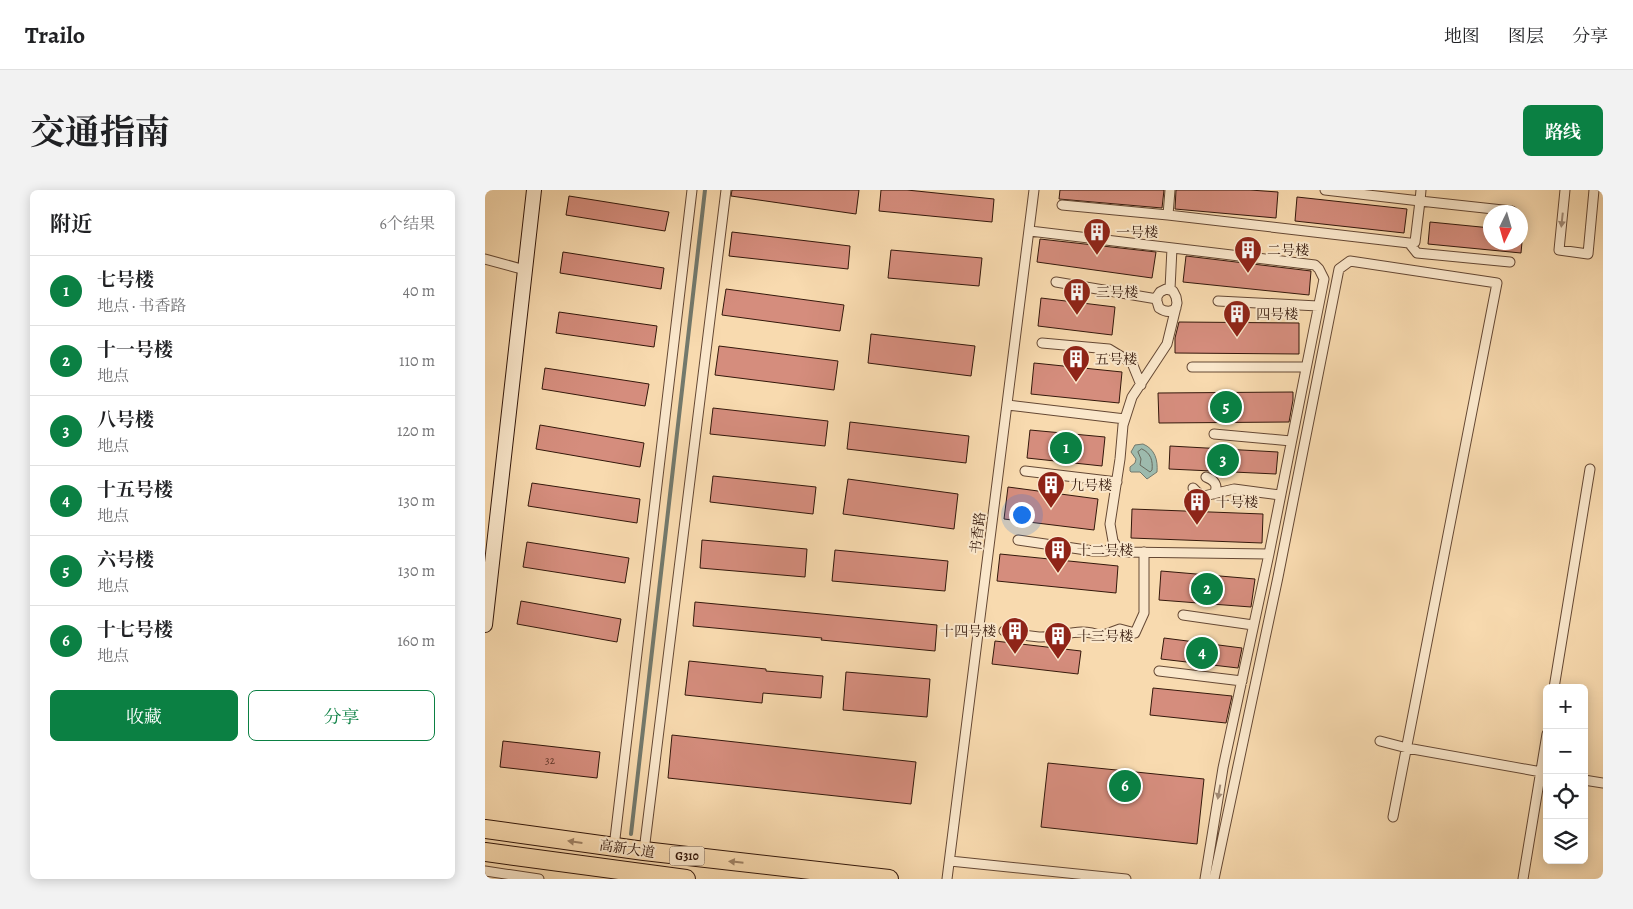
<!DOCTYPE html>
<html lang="zh">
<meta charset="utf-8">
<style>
body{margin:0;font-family:Alegreya,"Noto Serif SC",serif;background:#f2f2f2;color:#202124}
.controls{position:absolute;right:15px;bottom:15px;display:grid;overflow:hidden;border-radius:8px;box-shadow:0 2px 12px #0003}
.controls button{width:45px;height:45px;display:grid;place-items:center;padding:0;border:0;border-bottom:1px solid #e0e0e0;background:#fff;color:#202124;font:25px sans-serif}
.compass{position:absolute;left:998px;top:15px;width:45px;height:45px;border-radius:50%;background:#fff;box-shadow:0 2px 12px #0003;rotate:185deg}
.you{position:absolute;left:536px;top:324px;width:18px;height:18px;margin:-12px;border:4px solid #fff;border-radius:50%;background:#1a73e8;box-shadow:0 0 0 8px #1a73e833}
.badge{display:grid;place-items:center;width:32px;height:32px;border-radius:50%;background:#0b8043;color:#fff;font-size:16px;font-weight:700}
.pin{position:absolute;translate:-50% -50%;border:2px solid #fff;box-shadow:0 1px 5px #0006}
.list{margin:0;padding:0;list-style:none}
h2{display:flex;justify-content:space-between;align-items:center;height:65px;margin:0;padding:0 20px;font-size:21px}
h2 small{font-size:16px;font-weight:400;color:#757577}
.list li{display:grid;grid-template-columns:32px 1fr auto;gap:15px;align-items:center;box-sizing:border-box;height:70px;padding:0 20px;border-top:1px solid #e0e0e0}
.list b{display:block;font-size:19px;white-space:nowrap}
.list p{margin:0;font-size:16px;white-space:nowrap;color:#757577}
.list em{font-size:16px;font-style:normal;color:#757577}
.actions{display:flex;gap:10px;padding:15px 20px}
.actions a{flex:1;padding:11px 0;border:1px solid #0b8043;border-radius:8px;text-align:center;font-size:18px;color:#0b8043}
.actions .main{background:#0b8043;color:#fff}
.icon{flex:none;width:28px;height:28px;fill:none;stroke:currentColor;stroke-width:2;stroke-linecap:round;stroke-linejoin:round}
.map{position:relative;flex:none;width:1118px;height:689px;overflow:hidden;border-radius:8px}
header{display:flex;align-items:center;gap:30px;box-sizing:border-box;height:70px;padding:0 25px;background:#fff;border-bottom:1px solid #e0e0e0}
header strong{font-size:24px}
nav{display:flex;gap:28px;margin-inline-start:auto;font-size:18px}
.intro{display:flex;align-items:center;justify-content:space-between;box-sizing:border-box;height:120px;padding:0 30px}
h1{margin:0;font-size:35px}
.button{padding:12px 22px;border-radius:8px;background:#0b8043;color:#fff;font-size:18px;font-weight:700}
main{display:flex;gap:30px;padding:0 30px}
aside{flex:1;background:#fff;border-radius:8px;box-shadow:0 2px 12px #0003}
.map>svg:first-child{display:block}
.water{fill:#9dbaad;stroke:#73796c}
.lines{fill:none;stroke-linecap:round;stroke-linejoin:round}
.shore{stroke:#68695c;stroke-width:1}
.stream{stroke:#73796c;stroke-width:4}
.building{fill:#d58d7d;stroke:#34180b}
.street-casing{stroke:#654834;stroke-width:11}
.secondary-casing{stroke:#34180b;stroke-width:16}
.highway-casing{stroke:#34180b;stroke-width:20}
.street{stroke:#fae7cb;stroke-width:9}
.secondary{stroke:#fae7cb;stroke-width:14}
.highway{stroke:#f8daaf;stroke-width:18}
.oneway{fill:#a18a75}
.oneway2{fill:#a08365}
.labels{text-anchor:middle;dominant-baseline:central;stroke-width:4;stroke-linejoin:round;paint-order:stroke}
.number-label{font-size:11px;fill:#5c3528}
.shield{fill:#fae7cb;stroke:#6f5645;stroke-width:1}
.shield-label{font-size:12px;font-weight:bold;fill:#34180b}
.poi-label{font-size:14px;fill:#34180b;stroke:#fae7cb;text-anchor:start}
.street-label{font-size:14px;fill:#34180b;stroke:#fae7cb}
</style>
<header>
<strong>Trailo</strong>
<nav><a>地图</a><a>图层</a><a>分享</a></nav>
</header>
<div class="intro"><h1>交通指南</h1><a class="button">路线</a></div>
<main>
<aside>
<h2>附近<small>6个结果</small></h2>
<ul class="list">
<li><span class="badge">1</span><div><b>七号楼</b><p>地点 · 书香路</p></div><em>40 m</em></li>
<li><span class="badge">2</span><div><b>十一号楼</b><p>地点</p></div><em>110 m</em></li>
<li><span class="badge">3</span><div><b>八号楼</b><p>地点</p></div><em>120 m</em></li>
<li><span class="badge">4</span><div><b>十五号楼</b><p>地点</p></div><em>130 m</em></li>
<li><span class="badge">5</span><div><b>六号楼</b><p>地点</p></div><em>130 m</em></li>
<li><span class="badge">6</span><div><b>十七号楼</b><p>地点</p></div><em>160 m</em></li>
</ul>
<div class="actions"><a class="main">收藏</a><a>分享</a></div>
</aside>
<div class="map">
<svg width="1118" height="689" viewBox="0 0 1118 689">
<rect width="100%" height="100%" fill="#f8daaf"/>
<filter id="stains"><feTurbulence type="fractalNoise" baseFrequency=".004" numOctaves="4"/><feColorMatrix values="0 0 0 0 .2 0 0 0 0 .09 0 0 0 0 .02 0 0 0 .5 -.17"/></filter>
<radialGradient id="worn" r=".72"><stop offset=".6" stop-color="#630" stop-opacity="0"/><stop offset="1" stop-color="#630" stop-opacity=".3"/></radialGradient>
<path class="water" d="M658 254C670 259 673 270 672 282L662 289 655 282H646L645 281V277L650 273 651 269 646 262 650 255Z"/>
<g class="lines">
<path class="shore" d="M657 259C666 263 668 271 667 280L665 282 655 275 656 269 653 262Z"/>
<path class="stream" d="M146 644 220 0"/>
</g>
<path class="building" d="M247 0H374L371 24 246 6Z
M396 0H422L509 9 507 32 394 21Z
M575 0H679L677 18 574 9Z
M691 0H765L793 2 791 28 690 19Z
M84 6 184 22 180 41 81 25Z
M812 7 922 19 919 43 810 31Z
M945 32 1006 38V52H1037L1036 63 943 54Z
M247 42 365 56 363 79 244 66Z
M555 49 671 62 667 88 552 72Z
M406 60 497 68 494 96 403 88Z
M78 62 179 78 176 99 75 83Z
M701 66 826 81 824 105 698 92Z
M241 99 359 115 355 141 237 125Z
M556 108 630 117 627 145 553 136Z
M74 122 172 136 169 157 71 143Z
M694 132 814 133V164L690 163V148Z
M386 144 490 156 486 186 383 173Z
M234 156 353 171 349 200 230 185Z
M549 173 637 182 634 213 546 204Z
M60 178 164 194 160 216 57 199Z
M808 202V210L804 232 674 233 673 203Z
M228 218 343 231 340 256 225 244Z
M365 232 484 246 481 273 362 259Z
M55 235 159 253 155 277 51 259Z
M545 240 620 247 617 276 542 268Z
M685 256 793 262 791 284 684 279Z
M228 286 331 297 328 324 225 312Z
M363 289 473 304 469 339 358 324Z
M47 293 155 309 152 333 43 316Z
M523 297 613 309 609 340 519 329Z
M647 319 778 324 777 353 646 348Z
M217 350 322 359 320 387 215 378Z
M42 352 144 368 140 393 38 377Z
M350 360 463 371 460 401 347 391Z
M515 364 633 376 631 403 512 391Z
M676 381 770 389 766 417 674 410Z
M36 411 136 429 132 452 32 434Z
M210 412 452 435 450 461 336 450 337 448 208 436Z
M679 448 757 458 753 478 676 469Z
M510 451 596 461 593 484 507 474Z
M204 471 281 479V481L338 486 336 508 278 503 277 513 200 505Z
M361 482 445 489 442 527 358 520Z
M668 498 747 506 741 533 665 525Z
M187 545 431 572 426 614 183 588Z
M18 551 115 562 112 588 15 577Z
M563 573 719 589 712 654 556 637Z"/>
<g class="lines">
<defs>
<path id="street" d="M685 0 683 25 924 53 932 63 1025 72
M840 0 935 11 936 0
M1080 0 1074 60 1103 64 1109 0
M577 15 683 25
M545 41 830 75 834 79 839 89 784 364 738 578 720 689
M924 53 930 52 935 11 1027 21
M0 69 40 80
M571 92 672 109
M685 99 687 58
M733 111 833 116
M691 118C686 123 680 122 674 118L671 108 675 102 681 99 688 101 691 107 692 113 682 154 647 207 638 235 635 269 625 334 628 351 633 359 637 362 784 364
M557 153 624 159 647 173 656 195
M707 177H821
M523 215 640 229
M729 244 806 251
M540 281 632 292
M721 287C729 290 734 295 729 304
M708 298 714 304 719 306 749 299 795 305
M533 350 608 361H621L630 356
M698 425 768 435
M519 441C531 444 542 446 554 447 577 448 593 436 616 446L635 439 650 443 659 423V362
M674 481 757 491
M1069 498 1105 279
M895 551 922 558 1062 583
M1099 590 1118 593
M129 657 207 0
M159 661 241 0
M465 671 641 689
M0 681 54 689
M462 689 549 0
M729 689 793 387 854 79 865 71 1012 93 908 627
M1038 689 1062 544"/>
<path id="secondary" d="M0 435 49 0"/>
<path id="highway" d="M0 639 159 661 404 689
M0 662 201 689"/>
</defs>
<use href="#street" class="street-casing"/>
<use href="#secondary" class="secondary-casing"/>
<use href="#highway" class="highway-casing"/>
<use href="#street" class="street"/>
<use href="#secondary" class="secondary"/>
<use href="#highway" class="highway"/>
</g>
<defs><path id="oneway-solid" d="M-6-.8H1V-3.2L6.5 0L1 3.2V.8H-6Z" transform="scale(1.25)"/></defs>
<g class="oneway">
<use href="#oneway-solid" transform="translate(1077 30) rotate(96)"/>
<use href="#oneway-solid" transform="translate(734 602) rotate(100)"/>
</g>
<g class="oneway2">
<use href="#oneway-solid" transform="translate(90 652) rotate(-172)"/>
<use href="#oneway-solid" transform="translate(251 672) rotate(-174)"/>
</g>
<defs>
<symbol id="building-pin" viewBox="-11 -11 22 30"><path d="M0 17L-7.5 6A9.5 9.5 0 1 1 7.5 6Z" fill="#8f2418" stroke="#fae7cb"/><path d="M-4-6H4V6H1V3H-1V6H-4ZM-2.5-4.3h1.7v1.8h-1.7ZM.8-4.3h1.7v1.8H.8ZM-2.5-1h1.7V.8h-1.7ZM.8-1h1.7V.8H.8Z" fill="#fff"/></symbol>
</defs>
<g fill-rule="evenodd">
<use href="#building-pin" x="596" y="26" width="32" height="43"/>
<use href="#building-pin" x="747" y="44" width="32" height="43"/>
<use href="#building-pin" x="576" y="86" width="32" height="43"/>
<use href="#building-pin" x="736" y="108" width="32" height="43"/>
<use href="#building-pin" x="575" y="153" width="32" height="43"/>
<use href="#building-pin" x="550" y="279" width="32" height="43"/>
<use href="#building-pin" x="696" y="296" width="32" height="43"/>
<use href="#building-pin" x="557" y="344" width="32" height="43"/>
<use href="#building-pin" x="514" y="425" width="32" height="43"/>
<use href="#building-pin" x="557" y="430" width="32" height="43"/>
</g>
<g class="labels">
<g class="number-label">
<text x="65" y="570">32</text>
</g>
<rect class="shield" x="184.5" y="656.5" width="35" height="19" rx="4"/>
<g class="shield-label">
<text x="202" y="666">G310</text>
</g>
<g class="poi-label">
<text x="631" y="42">一号楼</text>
<text x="782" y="60">二号楼</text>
<text x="611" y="102">三号楼</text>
<text x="771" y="124">四号楼</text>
<text x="610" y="169">五号楼</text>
<text x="585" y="295">九号楼</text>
<text x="731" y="312">十号楼</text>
<text x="592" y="360">十二号楼</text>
<text x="511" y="441" text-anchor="end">十四号楼</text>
<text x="592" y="446">十三号楼</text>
</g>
<g class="street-label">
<text transform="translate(493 343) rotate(-83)">书香路</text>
<text transform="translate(142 659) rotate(8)">高新大道</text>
</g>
</g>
<rect width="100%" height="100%" filter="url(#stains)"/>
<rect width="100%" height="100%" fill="url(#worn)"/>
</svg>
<div class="controls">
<button>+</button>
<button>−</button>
<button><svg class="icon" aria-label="locate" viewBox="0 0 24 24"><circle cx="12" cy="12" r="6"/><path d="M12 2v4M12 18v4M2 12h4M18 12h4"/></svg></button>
<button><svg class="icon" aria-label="layers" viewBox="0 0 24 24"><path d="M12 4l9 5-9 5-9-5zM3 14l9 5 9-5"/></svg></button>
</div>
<svg class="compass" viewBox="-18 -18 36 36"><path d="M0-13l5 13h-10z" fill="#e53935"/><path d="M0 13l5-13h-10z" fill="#757577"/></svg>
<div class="you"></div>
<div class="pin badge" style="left:581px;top:258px">1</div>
<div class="pin badge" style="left:722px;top:399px">2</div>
<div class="pin badge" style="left:738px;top:270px">3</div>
<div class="pin badge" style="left:717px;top:463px">4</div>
<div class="pin badge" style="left:741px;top:217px">5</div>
<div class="pin badge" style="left:640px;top:596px">6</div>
</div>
</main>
